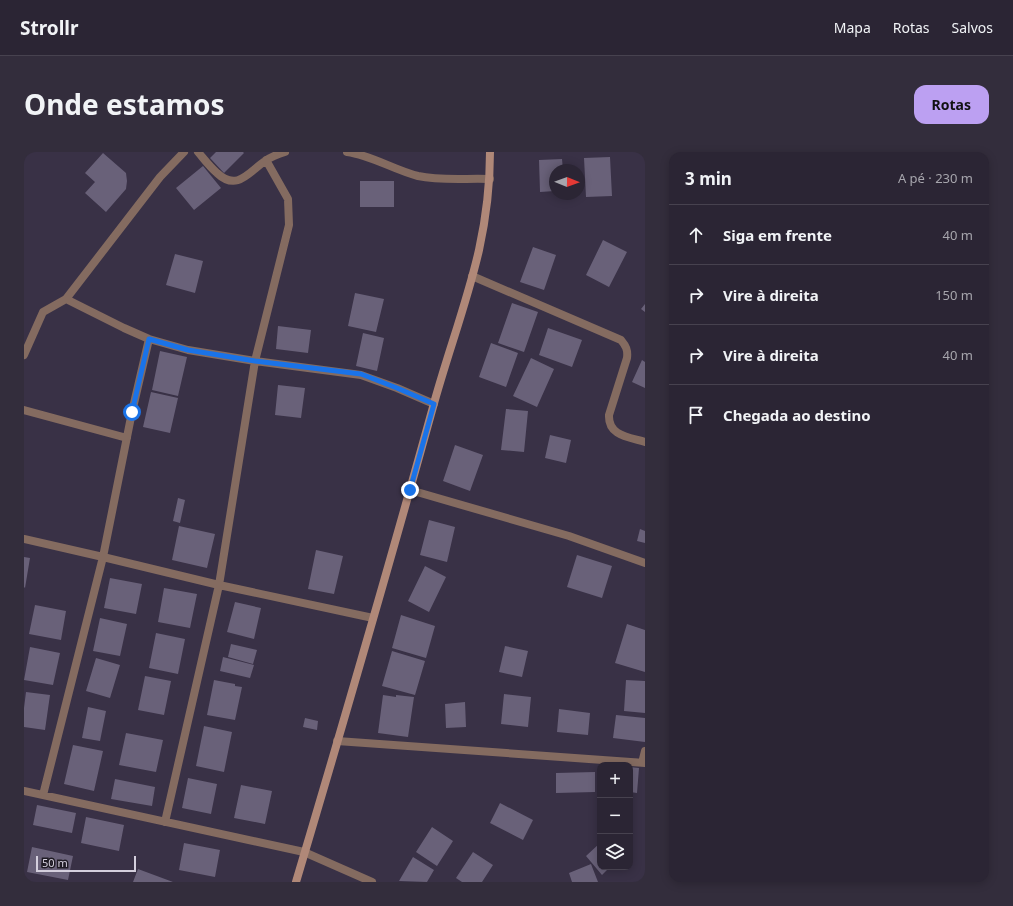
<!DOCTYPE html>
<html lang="pt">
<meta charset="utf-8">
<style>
body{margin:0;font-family:"Noto Sans",sans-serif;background:#332d3c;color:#f1f3f6}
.controls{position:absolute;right:12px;bottom:12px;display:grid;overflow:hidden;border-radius:8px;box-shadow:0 2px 10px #0003}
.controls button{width:36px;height:36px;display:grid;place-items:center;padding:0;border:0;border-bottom:1px solid #47424f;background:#2b2534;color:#f1f3f6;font:20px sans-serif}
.compass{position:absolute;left:525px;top:12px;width:36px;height:36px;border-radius:50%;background:#2b2534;box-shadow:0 2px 10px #0003;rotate:91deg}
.scale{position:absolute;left:12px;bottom:10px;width:100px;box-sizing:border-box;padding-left:4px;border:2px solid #d4cfdd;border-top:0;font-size:11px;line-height:14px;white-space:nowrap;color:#d4cfdd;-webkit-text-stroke:3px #1f1b24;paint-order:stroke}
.stop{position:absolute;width:12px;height:12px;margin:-9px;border:3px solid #1a73e8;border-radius:50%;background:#fff}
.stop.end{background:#1a73e8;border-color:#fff;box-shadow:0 1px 4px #0008}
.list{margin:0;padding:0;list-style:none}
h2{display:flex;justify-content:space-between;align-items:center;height:52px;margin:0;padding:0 16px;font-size:17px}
h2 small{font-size:13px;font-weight:400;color:#a6a5ac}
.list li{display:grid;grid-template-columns:26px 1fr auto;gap:12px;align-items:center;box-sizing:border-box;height:60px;padding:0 16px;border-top:1px solid #47424f}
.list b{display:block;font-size:15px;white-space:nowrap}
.list em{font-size:13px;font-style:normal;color:#a6a5ac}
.icon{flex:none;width:22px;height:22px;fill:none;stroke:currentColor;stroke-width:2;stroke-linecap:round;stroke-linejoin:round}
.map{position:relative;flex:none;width:621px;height:730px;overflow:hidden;border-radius:12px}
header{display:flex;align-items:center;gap:24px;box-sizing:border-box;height:56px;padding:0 20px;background:#2b2534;border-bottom:1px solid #47424f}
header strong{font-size:19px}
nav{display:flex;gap:22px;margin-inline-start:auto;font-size:14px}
.intro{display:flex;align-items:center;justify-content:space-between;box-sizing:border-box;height:96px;padding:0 24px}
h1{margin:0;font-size:28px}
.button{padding:10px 18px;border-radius:12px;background:#bca0f2;color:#111;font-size:14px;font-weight:700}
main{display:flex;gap:24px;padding:0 24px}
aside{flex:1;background:#2b2534;border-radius:12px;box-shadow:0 2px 10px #0003}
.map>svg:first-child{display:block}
.building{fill:#696179}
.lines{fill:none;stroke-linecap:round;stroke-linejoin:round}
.minor{stroke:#846b60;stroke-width:8}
.secondary{stroke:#b08878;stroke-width:8}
.route{stroke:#1a73e8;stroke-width:5}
</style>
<header>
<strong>Strollr</strong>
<nav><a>Mapa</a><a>Rotas</a><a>Salvos</a></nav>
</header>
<div class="intro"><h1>Onde estamos</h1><a class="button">Rotas</a></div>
<main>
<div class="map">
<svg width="621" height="730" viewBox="0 0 621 730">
<rect width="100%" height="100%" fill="#393146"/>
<path class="building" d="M192 0H219L220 1 200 21 186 6Z
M79 1 102 21 103 29 102 37 82 60 61 41 71 30 61 21Z
M586 5 588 44 562 45 560 6Z
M538 7 539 18H531V39L516 40 515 8Z
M179 14 197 36 170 58 152 36Z
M336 29H370V55H336Z
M579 88 603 100 585 135 562 123Z
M509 95 532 103 520 138 496 130Z
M151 102 179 109 171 141 142 133Z
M331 141 360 147 352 180 324 174Z
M488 151 514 160 500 200 474 191Z
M621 152V160L617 157Z
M254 174 287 178 284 201 252 197Z
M524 176 558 188 548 215 515 203Z
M339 181 360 186 353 219 332 214Z
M467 191 494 201 482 235 455 225Z
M136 199 163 205 154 244 128 238Z
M507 206 530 217 513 255 489 244Z
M618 208 621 210V236L608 230Z
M254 233 281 236 277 266 251 263Z
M127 240 154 246 146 281 119 275Z
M482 257 504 259 500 300 477 298Z
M526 283 547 288 542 311 521 306Z
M431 293 459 303 446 339 419 329Z
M154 346 161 348 156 371 149 369Z
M405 368 431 375 423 410 396 403Z
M155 374 191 382 183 416 148 408Z
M616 377 621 379V391L613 389Z
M292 398 319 404 310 442 284 437Z
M553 403 588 414 578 446 543 435Z
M0 405 6 406 1 436 0 435Z
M401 414 422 425 405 460 384 449Z
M86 426 118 432 112 462 80 456Z
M140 436 173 442 166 476 134 470Z
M211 450 237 456 230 487 203 480Z
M11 453 42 459 37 488 5 482Z
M377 463 411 474 402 506 368 496Z
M76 466 103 472 96 504 69 499Z
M603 472 621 478V520L591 511Z
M132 481 161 487 154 522 125 516Z
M207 492 233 498 229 512 204 505Z
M481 494 504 499 498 525 475 520Z
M6 495 36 501 29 533 0 528Z
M368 499 401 509 391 543 358 534Z
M199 505 230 513 226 526 196 519Z
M72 506 96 513 86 546 62 539Z
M121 524 147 529 140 563 114 558Z
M190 528 211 532V534L218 535 211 568 183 563Z
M602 528 621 529V561L600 559Z
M2 540 26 543 21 578 0 575V556Z
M480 542 507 545 504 575 477 572Z
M359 543 372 545V543L390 545 384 585 354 581Z
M441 550 442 575 422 576 421 552Z
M64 555 82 559 76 589 58 586Z
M535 557 566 561 564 583 533 580Z
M592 563 621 566V590L589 586Z
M281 566 294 569 293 578 279 575Z
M180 574 208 580 200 620 172 614Z
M102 581 139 588 132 620 95 613Z
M49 593 79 599 70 639 40 632Z
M606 615 615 616 613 641 606 640Z
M571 620V640L532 641V621Z
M164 626 193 632 187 662 158 656Z
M91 627 131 635 128 654 87 647Z
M217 633 248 639 241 672 210 666Z
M476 651 509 668 499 688 466 671Z
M13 653 52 661 48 681 9 673Z
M62 665 100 673 95 699 57 691Z
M408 675 429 689 413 714 392 700Z
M160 691 196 698 191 725 155 718Z
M576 691V715H586L578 723 562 704Z
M8 695 49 704 44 728 3 720Z
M449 700 469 713 458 730H438L432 726Z
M389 705 410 718 403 730 375 729Z
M567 712 574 730H548L545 721Z
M114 717 149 730H109Z"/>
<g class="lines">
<path class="minor" d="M174 0C180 7 186 15 193 21 213 40 225 20 241 9 247 5 254 2 261 0
M323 0C347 3 370 18 394 24 417 29 443 26 466 27
M448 124 597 188C602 194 604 198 603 206L585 263C584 284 605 285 621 290
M42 147 100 176 125 187 164 198 231 209 337 223 373 236 410 252
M0 203 19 160 42 147 136 25 160 0
M0 258 103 286
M386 338 545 384 621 411
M0 387 79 405 195 433 349 466
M313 589 621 611
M618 611 621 599
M0 639 280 700 348 730
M19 643 79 405 108 260 125 187
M141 670 195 433 231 209 265 73 264 47 242 8"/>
<path class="secondary" d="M272 730C319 572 365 414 409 255 423 203 443 151 455 98 462 66 466 33 466 0"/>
</g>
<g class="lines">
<path class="route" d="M108 260 125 187 164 198 231 209 337 222 373 236 410 252 386 338"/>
</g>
</svg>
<div class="controls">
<button>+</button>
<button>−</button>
<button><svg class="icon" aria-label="layers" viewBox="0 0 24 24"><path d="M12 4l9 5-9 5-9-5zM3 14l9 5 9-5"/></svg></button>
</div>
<svg class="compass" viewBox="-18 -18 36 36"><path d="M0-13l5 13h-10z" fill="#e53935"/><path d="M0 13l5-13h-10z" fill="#a6a5ac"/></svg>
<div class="scale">50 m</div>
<div class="stop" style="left:108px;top:260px"></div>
<div class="stop end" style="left:386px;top:338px"></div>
</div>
<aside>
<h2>3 min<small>A pé · 230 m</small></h2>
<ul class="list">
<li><svg class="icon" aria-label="ahead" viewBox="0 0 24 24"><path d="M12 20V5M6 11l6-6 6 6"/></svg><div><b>Siga em frente</b></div><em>40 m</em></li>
<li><svg class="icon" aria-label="right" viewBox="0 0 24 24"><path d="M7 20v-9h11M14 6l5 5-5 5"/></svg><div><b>Vire à direita</b></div><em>150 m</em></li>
<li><svg class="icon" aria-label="right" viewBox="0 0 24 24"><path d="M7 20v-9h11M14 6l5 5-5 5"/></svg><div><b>Vire à direita</b></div><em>40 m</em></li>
<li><svg class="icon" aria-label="arrive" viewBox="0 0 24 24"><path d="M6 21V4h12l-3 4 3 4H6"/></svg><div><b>Chegada ao destino</b></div></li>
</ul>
</aside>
</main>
